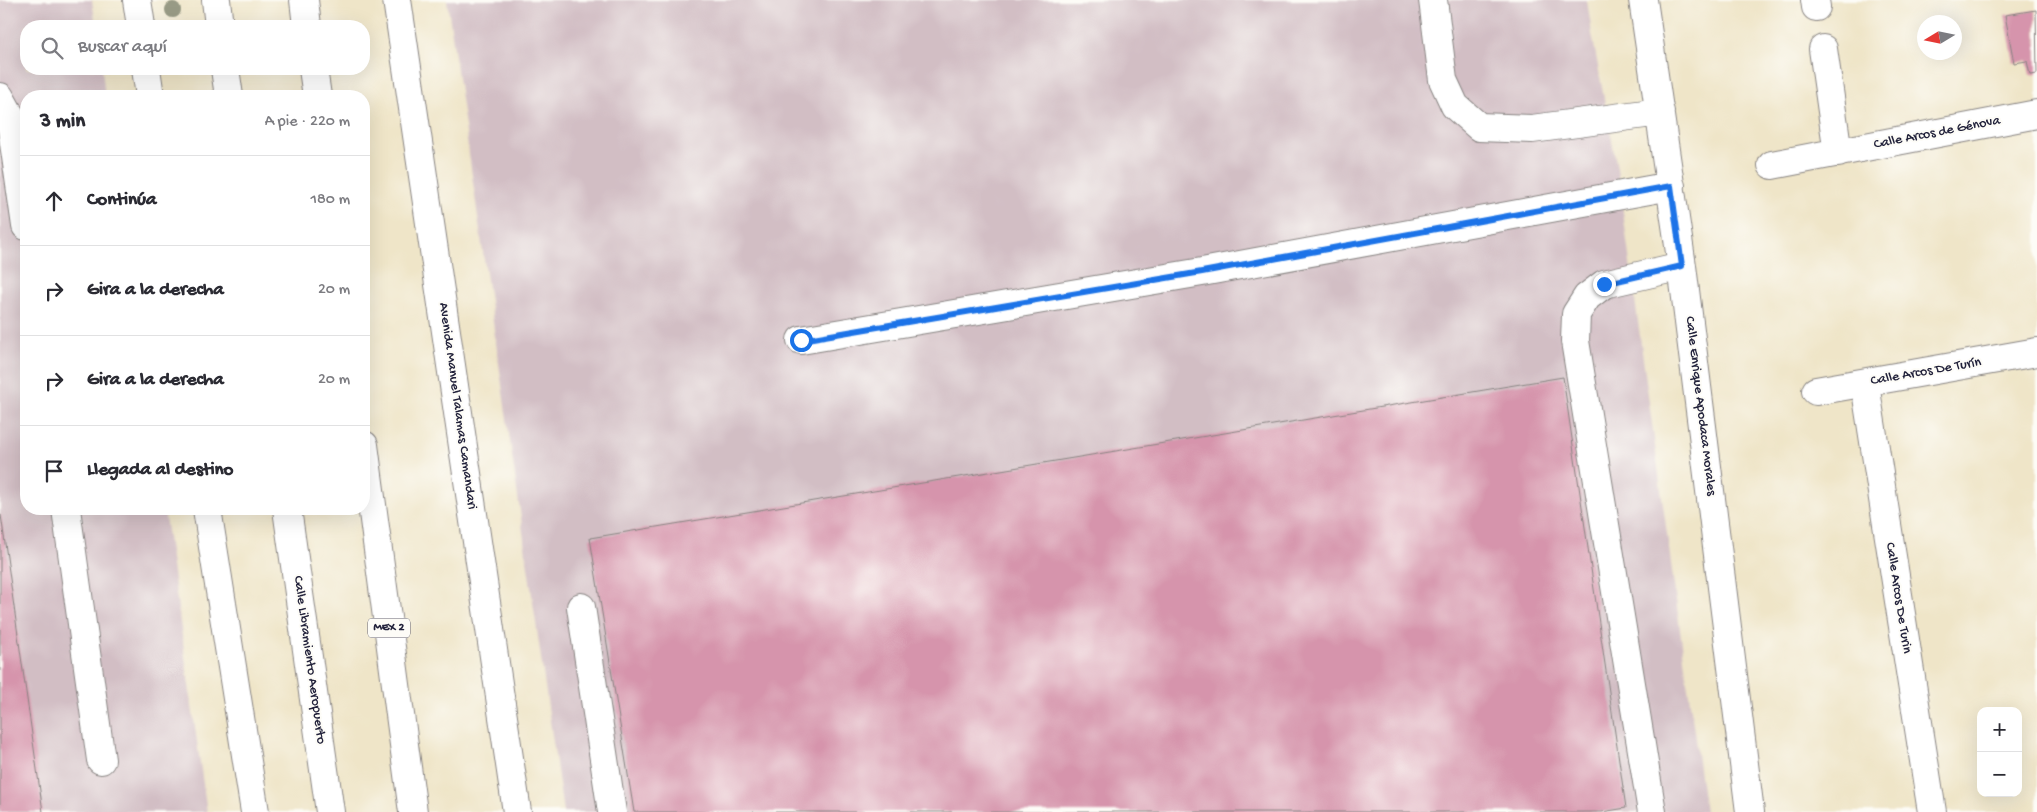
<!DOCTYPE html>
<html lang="es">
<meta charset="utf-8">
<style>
body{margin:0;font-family:"Gochi Hand",sans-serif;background:#f7f7f7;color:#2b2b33}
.controls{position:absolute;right:15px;bottom:15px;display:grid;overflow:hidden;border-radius:10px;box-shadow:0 5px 20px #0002}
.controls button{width:45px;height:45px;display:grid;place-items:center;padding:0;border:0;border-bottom:1px solid #e1e1e2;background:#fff;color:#2b2b33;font:25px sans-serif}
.compass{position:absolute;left:1917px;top:15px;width:45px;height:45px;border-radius:50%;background:#fff;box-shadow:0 5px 20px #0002;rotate:260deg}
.stop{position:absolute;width:15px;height:15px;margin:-11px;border:4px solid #1a73e8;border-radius:50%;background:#fff}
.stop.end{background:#1a73e8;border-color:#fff;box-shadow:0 1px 5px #0008}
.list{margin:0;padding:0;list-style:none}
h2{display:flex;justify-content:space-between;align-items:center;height:65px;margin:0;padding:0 20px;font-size:21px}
h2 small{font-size:16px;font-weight:400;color:#7c7c81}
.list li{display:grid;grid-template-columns:32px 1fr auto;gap:15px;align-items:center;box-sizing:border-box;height:90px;padding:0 20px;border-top:1px solid #e1e1e2}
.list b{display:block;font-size:19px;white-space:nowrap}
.list em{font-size:16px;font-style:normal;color:#7c7c81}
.icon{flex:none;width:28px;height:28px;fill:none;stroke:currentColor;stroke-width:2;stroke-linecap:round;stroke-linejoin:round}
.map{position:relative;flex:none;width:2037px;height:812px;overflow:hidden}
.search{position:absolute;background:#fff;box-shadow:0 5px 20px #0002;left:20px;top:20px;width:350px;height:55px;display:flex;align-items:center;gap:12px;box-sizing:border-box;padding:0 18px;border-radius:20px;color:#7c7c81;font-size:19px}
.panel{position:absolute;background:#fff;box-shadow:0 5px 20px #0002;left:20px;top:90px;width:350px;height:425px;border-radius:20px}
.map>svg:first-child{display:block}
.industrial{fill:#d2bec4}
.building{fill:#d694ac}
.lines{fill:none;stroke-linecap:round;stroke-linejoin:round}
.minor-casing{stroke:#888482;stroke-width:30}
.major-casing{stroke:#888482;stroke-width:30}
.highway-casing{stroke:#888482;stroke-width:30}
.minor{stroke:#fff;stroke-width:28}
.major{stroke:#fff;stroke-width:28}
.highway{stroke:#fff;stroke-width:28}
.tree{fill:#989a85}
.route{stroke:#1a73e8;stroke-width:6}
.labels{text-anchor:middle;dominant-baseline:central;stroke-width:4;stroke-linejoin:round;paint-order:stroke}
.shield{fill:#fdfcf7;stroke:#646373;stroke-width:1}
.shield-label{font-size:12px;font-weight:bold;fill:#22223b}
.street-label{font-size:14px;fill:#22223b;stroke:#fdfcf7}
</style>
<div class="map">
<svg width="2037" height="812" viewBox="0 0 2037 812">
<rect width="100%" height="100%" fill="#fdfcf7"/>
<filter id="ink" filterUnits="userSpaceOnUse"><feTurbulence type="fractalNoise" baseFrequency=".02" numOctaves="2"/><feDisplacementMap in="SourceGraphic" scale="10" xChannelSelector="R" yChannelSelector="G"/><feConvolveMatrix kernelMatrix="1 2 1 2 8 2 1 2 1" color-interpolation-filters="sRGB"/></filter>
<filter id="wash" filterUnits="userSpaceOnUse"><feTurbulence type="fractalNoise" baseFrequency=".0096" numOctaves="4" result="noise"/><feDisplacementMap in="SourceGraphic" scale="20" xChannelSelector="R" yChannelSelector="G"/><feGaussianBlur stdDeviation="1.12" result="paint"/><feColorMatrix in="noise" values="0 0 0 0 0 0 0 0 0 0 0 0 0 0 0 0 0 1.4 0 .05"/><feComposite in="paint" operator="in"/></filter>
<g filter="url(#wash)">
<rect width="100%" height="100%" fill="#efe5c8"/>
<path class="industrial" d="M0 0H92L96 26H26V69H102L105 96H26V509H164L207 812H0Z
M447 0H1587L1592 34 1617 168 1705 812H563Z"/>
<g id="blocks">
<path class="building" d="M2036 10 2037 74 2030 75 2027 61 2014 63 2005 15Z
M1563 377 1626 808 1602 812H634L590 538Z
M0 515H1L43 812H0Z"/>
</g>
</g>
<g filter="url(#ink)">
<use href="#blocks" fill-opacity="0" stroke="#888482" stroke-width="1"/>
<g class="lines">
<defs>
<path id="minor" d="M1433 0 1443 80 1455 106 1479 127 1532 129 1660 112
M1643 0 1682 266 1750 812
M1815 0 1816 7
M1823 49 1838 153
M0 97 10 115 26 226
M1772 165 2037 114
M801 340 1202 272 1671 186
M1865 384 1932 812
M1816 391 2037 352
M66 509 101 760
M581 607 612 812
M1652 812 1575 341 1576 314 1587 297 1604 284 1682 266"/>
<path id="major" d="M137 0 141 26
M397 0 517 812
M146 69 150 96
M207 509 255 812"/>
<path id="highway" d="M216 0 219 26
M304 0 307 26
M225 69 229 96
M313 69 317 96
M364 445 413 812
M287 509 330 812"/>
</defs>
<use href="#minor" class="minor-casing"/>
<use href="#major" class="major-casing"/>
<use href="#highway" class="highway-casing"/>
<use href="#minor" class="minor"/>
<use href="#major" class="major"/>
<use href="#highway" class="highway"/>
</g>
<circle class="tree" cx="173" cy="10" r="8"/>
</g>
<g class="lines" filter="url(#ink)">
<path class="route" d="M801 340 1202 272 1671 186 1682 266 1604 284"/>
</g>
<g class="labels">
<rect class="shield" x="368" y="618.5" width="42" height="19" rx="4"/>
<g class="shield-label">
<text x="389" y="628">MEX 2</text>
</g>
<g class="street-label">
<text transform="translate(1937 133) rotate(-11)">Calle Arcos de Génova</text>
<text transform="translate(1926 372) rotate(-10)">Calle Arcos De Turín</text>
<text transform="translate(457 406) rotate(82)">Avenida Manuel Talamas Camandari</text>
<text transform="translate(1700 406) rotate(83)">Calle Enrique Apodaca Morales</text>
<text transform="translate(1898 598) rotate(81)">Calle Arcos De Turin</text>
<text transform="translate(309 660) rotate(82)">Calle Libramiento Aeropuerto</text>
</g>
</g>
</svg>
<div class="controls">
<button>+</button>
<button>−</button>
</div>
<svg class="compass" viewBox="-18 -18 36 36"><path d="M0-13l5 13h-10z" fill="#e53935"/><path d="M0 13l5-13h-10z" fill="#7c7c81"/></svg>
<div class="stop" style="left:801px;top:340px"></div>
<div class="stop end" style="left:1604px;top:284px"></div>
<div class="search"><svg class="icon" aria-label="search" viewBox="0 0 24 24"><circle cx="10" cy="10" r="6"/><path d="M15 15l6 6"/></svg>Buscar aquí</div>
<section class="panel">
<h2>3 min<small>A pie · 220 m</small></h2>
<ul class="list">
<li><svg class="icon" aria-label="ahead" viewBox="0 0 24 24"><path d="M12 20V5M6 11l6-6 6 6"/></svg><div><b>Continúa</b></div><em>180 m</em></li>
<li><svg class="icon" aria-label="right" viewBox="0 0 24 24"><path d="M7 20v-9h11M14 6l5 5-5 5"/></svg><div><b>Gira a la derecha</b></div><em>20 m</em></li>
<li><svg class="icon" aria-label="right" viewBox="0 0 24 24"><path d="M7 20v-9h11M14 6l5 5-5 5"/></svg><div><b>Gira a la derecha</b></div><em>20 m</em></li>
<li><svg class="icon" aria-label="arrive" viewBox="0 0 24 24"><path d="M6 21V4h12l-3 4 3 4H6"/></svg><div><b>Llegada al destino</b></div></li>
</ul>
</section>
</div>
